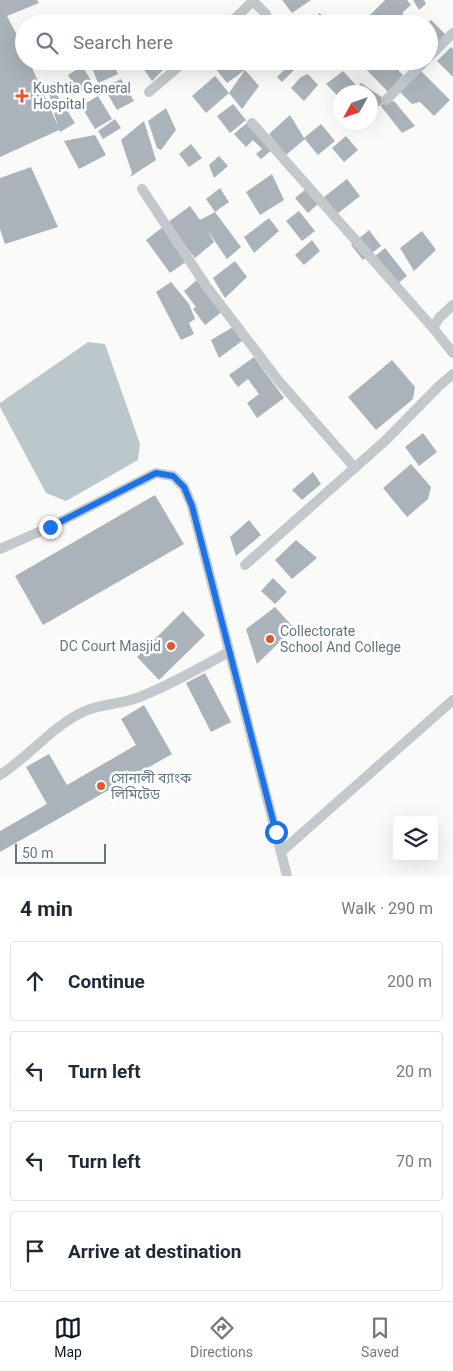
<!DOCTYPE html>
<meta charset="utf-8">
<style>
body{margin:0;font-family:Roboto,"Noto Sans Bengali",sans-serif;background:#f6f6f7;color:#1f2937}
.controls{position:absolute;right:15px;bottom:15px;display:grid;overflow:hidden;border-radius:5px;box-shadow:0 5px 20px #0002}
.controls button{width:45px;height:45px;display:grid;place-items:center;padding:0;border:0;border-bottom:1px solid #e0e1e3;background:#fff;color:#1f2937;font:25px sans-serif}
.compass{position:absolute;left:333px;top:85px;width:45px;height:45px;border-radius:50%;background:#fff;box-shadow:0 5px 20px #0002;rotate:230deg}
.scale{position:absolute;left:15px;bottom:12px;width:91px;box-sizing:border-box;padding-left:5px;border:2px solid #657683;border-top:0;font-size:14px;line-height:18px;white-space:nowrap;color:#657683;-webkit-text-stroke:4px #fff;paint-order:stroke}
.stop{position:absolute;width:15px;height:15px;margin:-11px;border:4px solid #1a73e8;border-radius:50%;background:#fff}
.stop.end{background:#1a73e8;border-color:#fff;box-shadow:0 1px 5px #0008}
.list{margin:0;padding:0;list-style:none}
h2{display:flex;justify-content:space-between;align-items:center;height:65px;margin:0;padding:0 20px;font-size:21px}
h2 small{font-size:16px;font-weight:400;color:#747a83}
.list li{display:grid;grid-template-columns:32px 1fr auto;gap:15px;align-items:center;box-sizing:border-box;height:80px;margin:0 10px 10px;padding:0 10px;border:1px solid #e0e1e3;border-radius:5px}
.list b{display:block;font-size:19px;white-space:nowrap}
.list em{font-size:16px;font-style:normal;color:#747a83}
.icon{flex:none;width:28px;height:28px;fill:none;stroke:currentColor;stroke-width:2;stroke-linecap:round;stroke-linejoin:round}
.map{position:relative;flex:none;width:453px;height:876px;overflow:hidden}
.search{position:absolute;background:#fff;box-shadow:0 5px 20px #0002;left:15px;right:15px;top:15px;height:55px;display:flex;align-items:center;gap:12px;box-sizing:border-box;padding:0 18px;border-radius:28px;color:#747a83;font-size:19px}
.sheet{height:425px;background:#fff}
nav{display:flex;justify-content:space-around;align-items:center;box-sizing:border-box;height:70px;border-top:1px solid #e0e1e3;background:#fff;font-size:14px;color:#747a83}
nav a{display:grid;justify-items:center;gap:2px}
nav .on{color:#111827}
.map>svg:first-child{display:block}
.water{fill:#bbc7cb}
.building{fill:#aab3b9}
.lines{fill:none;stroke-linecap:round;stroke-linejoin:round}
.street{stroke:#c3c8cc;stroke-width:10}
.route{stroke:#1a73e8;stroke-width:6}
.poi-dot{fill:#e4572e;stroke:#fff;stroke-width:2}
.labels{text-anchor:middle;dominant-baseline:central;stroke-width:5;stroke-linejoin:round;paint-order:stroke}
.poi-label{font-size:14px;fill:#657683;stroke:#fff;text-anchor:start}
</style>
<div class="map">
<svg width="453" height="876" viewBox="0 0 453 876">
<rect width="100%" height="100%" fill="#fafaf8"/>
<path class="water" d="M88 342 105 344 140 444 138 460 66 501 46 493 0 407V403Z"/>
<path class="building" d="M0 0H37L39 3 7 16 19 39 24 37V61H29L58 126 54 113 57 112 45 86 60 80 62 85 56 92 60 100 69 96 73 105 57 112 67 110 75 123 60 132 59 130 0 157Z
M282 0H311L292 13Z
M385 0H407L411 5 403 12 402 24H374L369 16Z
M413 0H424L426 4 419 10Z
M319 13 335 24H312Z
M431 20 449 38 432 47 429 44V24H426Z
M451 47 453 49V77L437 61Z
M89 61H112L118 74 98 83Z
M138 61H162L166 67 152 81Z
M214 61H235L245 70 259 86 242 109 229 93 245 70 227 83 212 64Z
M370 61H389L403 75 388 92 363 66Z
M290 64 295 69 282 82 277 77Z
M82 66 96 88 78 92 68 75Z
M343 71 356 85 345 92H340L339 97 326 84Z
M421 71 450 100 434 116 420 102 412 104 397 89Z
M308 74 318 85 304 101 291 88 301 77Z
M215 76 229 93 206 113 192 96Z
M121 79 134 101 117 110 104 88Z
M361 83 386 100 370 113V92H353Z
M98 96 112 119 95 129 81 106Z
M394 101 415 126 402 133 380 105Z
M233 104 246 120 230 133 217 116Z
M166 108 176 130 161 150 157 148 148 121Z
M290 115 304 138 321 124 335 141 318 155 304 138 305 139 286 155 269 134Z
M115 119 121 128 103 139 98 131Z
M144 121 156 160 130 177 132 173 121 140Z
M248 122 273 149 261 159 256 154 262 149 253 140 246 147 234 134Z
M95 135 106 155 79 169 64 141Z
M346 136 358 150 344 162 332 148Z
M191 144 202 158 189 167 179 154Z
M219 156 228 166 214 178 209 165Z
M31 167 58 227 5 244 0 229V178Z
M272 174 284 200 260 215 246 192Z
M347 179 360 196 337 214 324 197Z
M220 188 229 202 215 212 241 247 227 259 208 231 214 242 195 258 167 223 190 206 200 220 215 212 206 199Z
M307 188 319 203 308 213 295 198Z
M299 211 315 231 302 241 286 221Z
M269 218 279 231 254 253 244 237Z
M163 227 187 261 170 273 146 240Z
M369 230 381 246 363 260 351 245Z
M422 231 436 250 414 271 400 248Z
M312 240 320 251 304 265 295 255Z
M385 248 407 276 396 285 374 257Z
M235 261 247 277 225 298 213 278Z
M198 279 224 310 205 325 193 309 196 307 184 291Z
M171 282 189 304 195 319 189 323 194 334 181 340 156 292Z
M233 327 242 341 219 358 211 340Z
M254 357 284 398 257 418 247 403 259 394 248 379 238 387 229 375Z
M392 360 415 387 413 399 376 430 348 397Z
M423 433 437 452 419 466 405 447Z
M411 464 431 487 428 499 407 517 383 488Z
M313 472 321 484 302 500 292 490Z
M155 495 184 544 43 625 15 576Z
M249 520 261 535 236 556 230 537Z
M296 540 317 558 292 579 275 560Z
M273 578 287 592 275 604 261 591Z
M275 607 293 627V629L257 664 246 629Z
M183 611 205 635 159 680 137 657Z
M205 673 231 722 211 732 186 683Z
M144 705 172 754 0 852V831L47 804 26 767 49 754 67 785 136 745 121 719Z"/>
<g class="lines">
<path class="street" d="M252 0 266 14
M229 24 253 1
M429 57 453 33
M149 92 185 61
M386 100 425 61
M252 123 433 328
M142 189 207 287 278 380 355 468
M453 305 439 318 433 328 453 353
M0 549 50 527 156 473 173 476 184 487 192 506 287 876
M245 565 386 440 439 386 453 374
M0 775C30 756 52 726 85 711 100 704 121 704 137 698 169 686 199 668 229 652
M281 852 453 700"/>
</g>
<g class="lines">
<path class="route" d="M50 527 156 473 173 476 184 487 192 506 276 832"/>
</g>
<g class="poi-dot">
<path d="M19.5 88.5h5v5h5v5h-5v5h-5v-5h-5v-5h5z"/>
<circle cx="270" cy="639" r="5"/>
<circle cx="171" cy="646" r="5"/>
<circle cx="101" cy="786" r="5"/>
</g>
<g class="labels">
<g class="poi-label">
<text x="33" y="88">Kushtia General<tspan x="33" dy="16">Hospital</tspan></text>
<text x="280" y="631">Collectorate<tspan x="280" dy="16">School And College</tspan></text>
<text x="161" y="646" text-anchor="end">DC Court Masjid</text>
<text x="111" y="778">সোনালী ব্যাংক<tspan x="111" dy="16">লিমিটেড</tspan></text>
</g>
</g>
</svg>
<div class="controls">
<button><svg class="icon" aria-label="layers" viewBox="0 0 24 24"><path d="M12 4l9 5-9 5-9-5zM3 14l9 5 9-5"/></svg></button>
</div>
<svg class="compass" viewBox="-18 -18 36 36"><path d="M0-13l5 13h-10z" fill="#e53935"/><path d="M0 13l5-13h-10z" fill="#747a83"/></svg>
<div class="scale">50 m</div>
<div class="stop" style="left:276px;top:832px"></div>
<div class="stop end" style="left:50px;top:527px"></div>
<div class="search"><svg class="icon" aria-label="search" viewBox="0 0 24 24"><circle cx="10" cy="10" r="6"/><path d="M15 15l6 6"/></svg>Search here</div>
</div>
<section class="sheet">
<h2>4 min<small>Walk · 290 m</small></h2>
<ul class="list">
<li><svg class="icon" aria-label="ahead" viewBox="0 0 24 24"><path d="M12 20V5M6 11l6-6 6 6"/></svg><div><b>Continue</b></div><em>200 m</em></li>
<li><svg class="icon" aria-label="left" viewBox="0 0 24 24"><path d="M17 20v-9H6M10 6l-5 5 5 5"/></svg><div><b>Turn left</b></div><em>20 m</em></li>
<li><svg class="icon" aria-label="left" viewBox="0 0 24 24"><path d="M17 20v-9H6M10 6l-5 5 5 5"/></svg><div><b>Turn left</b></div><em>70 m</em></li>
<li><svg class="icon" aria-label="arrive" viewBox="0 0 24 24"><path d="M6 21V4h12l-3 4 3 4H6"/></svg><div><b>Arrive at destination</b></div></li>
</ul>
</section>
<nav>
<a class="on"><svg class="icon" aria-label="map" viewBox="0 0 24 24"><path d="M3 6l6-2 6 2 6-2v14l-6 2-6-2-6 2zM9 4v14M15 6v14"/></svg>Map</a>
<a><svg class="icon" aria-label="directions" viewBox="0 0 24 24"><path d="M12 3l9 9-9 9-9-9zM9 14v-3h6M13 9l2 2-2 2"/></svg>Directions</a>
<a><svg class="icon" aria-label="saved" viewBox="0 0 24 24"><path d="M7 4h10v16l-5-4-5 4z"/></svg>Saved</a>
</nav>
